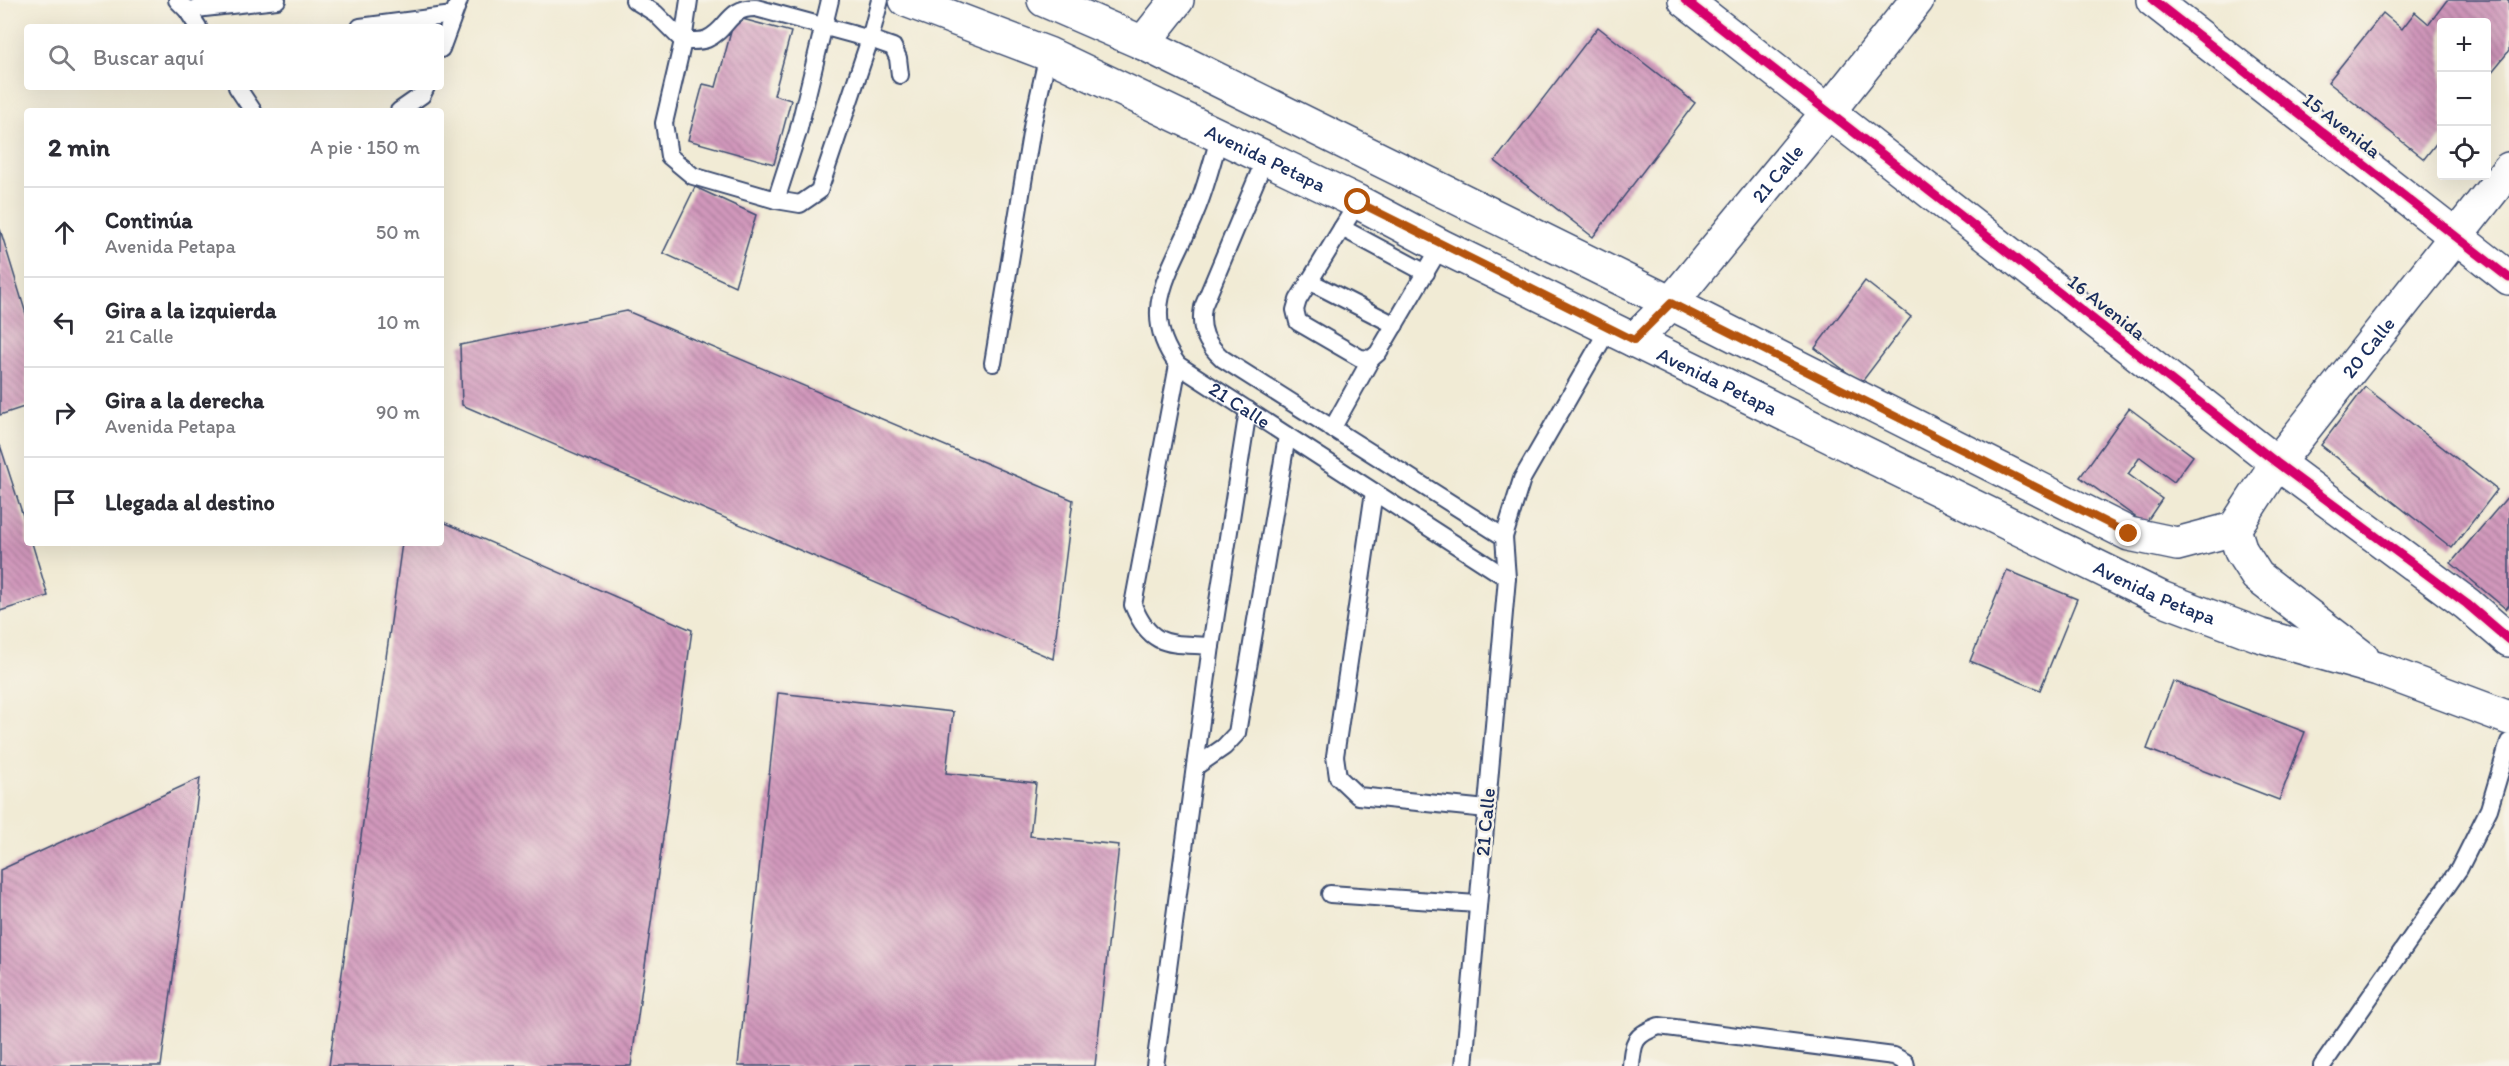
<!DOCTYPE html>
<html lang="es">
<meta charset="utf-8">
<style>
body{margin:0;font-family:Itim,sans-serif;background:#f2f2f3;color:#2b2b33}
.controls{position:absolute;right:18px;top:18px;display:grid;overflow:hidden;border-radius:6px;box-shadow:0 6px 24px #0002}
.controls button{width:54px;height:54px;display:grid;place-items:center;padding:0;border:0;border-bottom:2px solid #e1e1e2;background:#fff;color:#2b2b33;font:30px sans-serif}
.stop{position:absolute;width:18px;height:18px;margin:-14px;border:4px solid #b45309;border-radius:50%;background:#fff}
.stop.end{background:#b45309;border-color:#fff;box-shadow:0 2px 6px #0008}
.list{margin:0;padding:0;list-style:none}
h2{display:flex;justify-content:space-between;align-items:center;height:78px;margin:0;padding:0 24px;font-size:26px}
h2 small{font-size:20px;font-weight:400;color:#7c7c81}
.list li{display:grid;grid-template-columns:39px 1fr auto;gap:18px;align-items:center;box-sizing:border-box;height:90px;padding:0 24px;border-top:2px solid #e1e1e2}
.list b{display:block;font-size:22px;white-space:nowrap}
.list p{margin:0;font-size:20px;white-space:nowrap;color:#7c7c81}
.list em{font-size:20px;font-style:normal;color:#7c7c81}
.icon{flex:none;width:33px;height:33px;fill:none;stroke:currentColor;stroke-width:2;stroke-linecap:round;stroke-linejoin:round}
.map{position:relative;flex:none;width:2509px;height:1066px;overflow:hidden}
.search{position:absolute;background:#fff;box-shadow:0 6px 24px #0002;left:24px;top:24px;width:420px;height:66px;display:flex;align-items:center;gap:15px;box-sizing:border-box;padding:0 21px;border-radius:6px;color:#7c7c81;font-size:22px}
.panel{position:absolute;background:#fff;box-shadow:0 6px 24px #0002;left:24px;top:108px;width:420px;height:438px;border-radius:6px}
.map>svg:first-child{display:block}
.building{fill:url(#building-back-hatch)}
.lines{fill:none;stroke-linecap:round;stroke-linejoin:round}
.lane-casing{stroke:#3b4b70;stroke-width:20}
.street-casing{stroke:#3b4b70;stroke-width:36}
.primary-casing{stroke:#3b4b70;stroke-width:36}
.lane{stroke:#fff;stroke-width:16}
.street{stroke:#fff;stroke-width:33}
.primary{stroke:#fff;stroke-width:33}
.cycleway-casing{stroke:#f7f3e8;stroke-width:13}
.cycleway{stroke:#d6006c;stroke-width:9}
.route{stroke:#b45309;stroke-width:8}
.labels{text-anchor:middle;dominant-baseline:central;stroke-width:5;stroke-linejoin:round;paint-order:stroke}
.street-label{font-size:20px;fill:#1b2f5e;stroke:#f7f3e8}
</style>
<div class="map">
<svg width="2509" height="1066" viewBox="0 0 2509 1066">
<defs>
<pattern id="building-back-hatch" width="6" height="6" patternUnits="userSpaceOnUse" patternTransform="scale(1.5)"><rect width="6" height="6" fill="#d198bb"/><path d="M-1 5l2 2M0 0l6 6M5-1l2 2" fill="none" stroke="#a97c9b"/></pattern>
</defs>
<rect width="100%" height="100%" fill="#f7f3e8"/>
<filter id="ink" filterUnits="userSpaceOnUse"><feTurbulence type="fractalNoise" baseFrequency=".0167" numOctaves="2"/><feDisplacementMap in="SourceGraphic" scale="12" xChannelSelector="R" yChannelSelector="G"/><feConvolveMatrix kernelMatrix="1 2 1 2 8 2 1 2 1" color-interpolation-filters="sRGB"/></filter>
<filter id="wash" filterUnits="userSpaceOnUse"><feTurbulence type="fractalNoise" baseFrequency=".008" numOctaves="4" result="noise"/><feDisplacementMap in="SourceGraphic" scale="24" xChannelSelector="R" yChannelSelector="G"/><feGaussianBlur stdDeviation="1.35" result="paint"/><feColorMatrix in="noise" values="0 0 0 0 0 0 0 0 0 0 0 0 0 0 0 0 0 1.4 0 .05"/><feComposite in="paint" operator="in"/></filter>
<g filter="url(#wash)">
<rect width="100%" height="100%" fill="#f1ebd5"/>
<g id="blocks">
<path class="building" d="M2447 0H2509V51L2486 79V22H2442V136L2424 159 2328 82 2383 13 2402 29 2415 12 2429 24Z
M735 17 791 32 774 95 791 100 774 164 688 140 703 84 716 87Z
M1598 27 1695 103 1593 237 1495 161Z
M695 187 756 215 735 286 663 253Z
M0 229 27 317V406L0 415Z
M1865 281 1911 317 1861 383 1815 348Z
M627 311 1073 500 1053 659 462 405 460 345Z
M2365 387 2497 490 2452 548 2321 445Z
M2129 408 2193 456 2174 482 2140 457 2128 474 2162 499 2145 524 2080 477Z
M0 445 27 528V543H32L48 596 0 611Z
M2509 495V605L2506 609 2451 563Z
M441 521 692 630 631 1066H329L402 543H441Z
M2007 570 2077 599 2040 690 1970 661Z
M2173 681 2305 732 2279 800 2147 749Z
M778 693 953 712 946 773 1036 783 1030 836 1119 845 1095 1066H738Z
M200 778 161 1066H0V870Z"/>
</g>
</g>
<g filter="url(#ink)">
<use href="#blocks" fill-opacity="0" stroke="#3b4b70" stroke-width="1.5"/>
<g class="lines">
<defs>
<g id="lane">
<path d="M177 0 187 10 198 27"/>
<path d="M634 0 655 13 683 41C690 41 700 42 707 39 728 30 728 7 756 8L870 39 893 47 898 58 900 75"/>
<path d="M689 0 683 41 664 123 669 156 693 176 776 200 800 204 819 191 870 39 880 0"/>
<path d="M187 10 277 0"/>
<path d="M360 27 453 15"/>
<path d="M441 49 459 0"/>
<path d="M237 87 253 111"/>
<path d="M399 111 422 95 426 87"/>
<path id="s1" d="M1220 136C1212 161 1206 187 1196 211 1175 266 1135 309 1178 365L1507 578"/>
<path d="M1265 159 1203 307C1199 329 1206 344 1223 359L1504 537 1507 578 1464 1066"/>
<path d="M776 200 798 132 830 0"/>
<path d="M1358 202 1298 300 1295 310 1298 322 1360 358 1371 359 1378 353 1441 246"/>
<path d="M1342 228 1426 273"/>
<path d="M1309 281 1395 325"/>
<path d="M993 363 1033 122 1048 54"/>
<path d="M1178 365 1133 605C1151 649 1170 643 1211 646L1248 410"/>
<path d="M1332 429 1371 359"/>
<path d="M1374 492 1335 756 1338 777 1358 796 1487 809"/>
<path d="M1504 537 1522 479 1609 328"/>
<path d="M1195 767 1224 747 1237 733 1287 436"/>
<path d="M1330 894 1477 904"/>
<path d="M1155 1066 1211 646"/>
<path d="M1631 1066C1633 1042 1634 1035 1659 1026L1894 1056 1905 1062 1906 1066"/>
<path d="M2322 1066 2459 869 2489 809 2509 742"/>
</g>
<g id="street">
<path d="M1685 0 2277 463 2467 604 2509 640"/>
<path d="M2153 0 2509 278"/>
<path d="M1143 43 1177 0"/>
<path id="s2" d="M1634 340 1671 303 1828 112 1917 0"/>
</g>
<g id="primary">
<path id="s3" d="M906 0 1048 54 1358 202 1441 246 2161 598 2259 635 2378 669 2509 718"/>
<path d="M1044 0 1143 43 1671 303 2129 534 2177 544 2234 529"/>
<path id="s4" d="M2234 529 2277 463 2509 169"/>
<path d="M2234 529 2241 551 2257 576 2362 657"/>
</g>
</defs>
<use href="#lane" class="lane-casing"/>
<use href="#street" class="street-casing"/>
<use href="#primary" class="primary-casing"/>
<use href="#lane" class="lane"/>
<use href="#street" class="street"/>
<use href="#primary" class="primary"/>
<defs>
<path id="cycleway" d="M1685 0 2277 463 2467 604 2509 640
M2153 0 2509 278"/>
</defs>
<use href="#cycleway" class="cycleway-casing"/>
<use href="#cycleway" class="cycleway"/>
</g>
</g>
<g class="lines" filter="url(#ink)">
<path class="route" d="M1358 202 1634 340 1671 303 2129 534"/>
</g>
<g class="labels">
<g class="street-label">
<text transform="translate(2342 125) rotate(38)">15 Avenida</text>
<text stroke="none"><textPath href="#s3" startOffset="393">Avenida Petapa</textPath></text>
<text stroke="none"><textPath href="#s2" startOffset="220">21 Calle</textPath></text>
<text transform="translate(2107 307) rotate(38)">16 Avenida</text>
<text stroke="none"><textPath href="#s4" startOffset="226">20 Calle</textPath></text>
<text stroke="none"><textPath href="#s3" startOffset="897">Avenida Petapa</textPath></text>
<text stroke="none"><textPath href="#s1" startOffset="318">21 Calle</textPath></text>
<text stroke="none"><textPath href="#s3" startOffset="1383">Avenida Petapa</textPath></text>
<text transform="translate(1485 822) rotate(-85)">21 Calle</text>
</g>
</g>
</svg>
<div class="controls">
<button>+</button>
<button>−</button>
<button><svg class="icon" aria-label="locate" viewBox="0 0 24 24"><circle cx="12" cy="12" r="6"/><path d="M12 2v4M12 18v4M2 12h4M18 12h4"/></svg></button>
</div>
<div class="stop" style="left:1358px;top:202px"></div>
<div class="stop end" style="left:2129px;top:534px"></div>
<div class="search"><svg class="icon" aria-label="search" viewBox="0 0 24 24"><circle cx="10" cy="10" r="6"/><path d="M15 15l6 6"/></svg>Buscar aquí</div>
<section class="panel">
<h2>2 min<small>A pie · 150 m</small></h2>
<ul class="list">
<li><svg class="icon" aria-label="ahead" viewBox="0 0 24 24"><path d="M12 20V5M6 11l6-6 6 6"/></svg><div><b>Continúa</b><p>Avenida Petapa</p></div><em>50 m</em></li>
<li><svg class="icon" aria-label="left" viewBox="0 0 24 24"><path d="M17 20v-9H6M10 6l-5 5 5 5"/></svg><div><b>Gira a la izquierda</b><p>21 Calle</p></div><em>10 m</em></li>
<li><svg class="icon" aria-label="right" viewBox="0 0 24 24"><path d="M7 20v-9h11M14 6l5 5-5 5"/></svg><div><b>Gira a la derecha</b><p>Avenida Petapa</p></div><em>90 m</em></li>
<li><svg class="icon" aria-label="arrive" viewBox="0 0 24 24"><path d="M6 21V4h12l-3 4 3 4H6"/></svg><div><b>Llegada al destino</b></div></li>
</ul>
</section>
</div>
